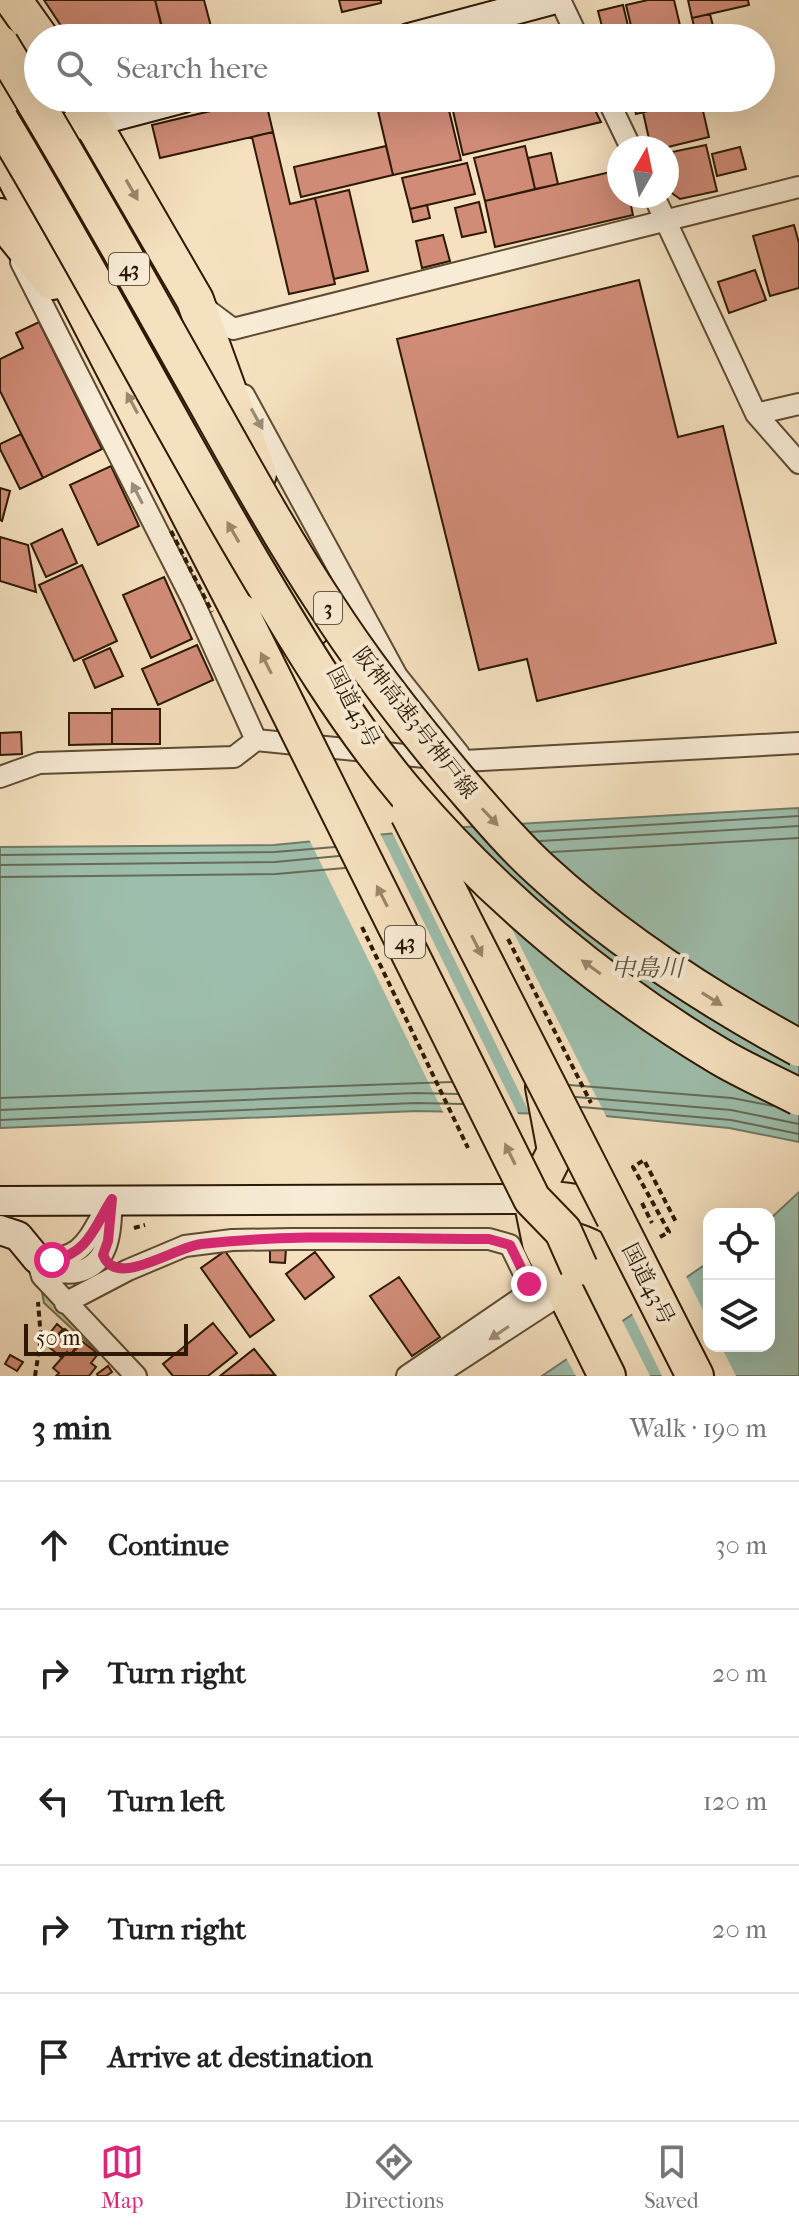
<!DOCTYPE html>
<meta charset="utf-8">
<style>
body{margin:0;font-family:"IM FELL French Canon","Noto Serif JP",serif;background:#f2f2f2;color:#222}
.controls{position:absolute;right:24px;bottom:24px;display:grid;overflow:hidden;border-radius:16px;box-shadow:0 8px 32px #0002}
.controls button{width:72px;height:72px;display:grid;place-items:center;padding:0;border:0;border-bottom:2px solid #e0e0e0;background:#fff;color:#222;font:40px sans-serif}
.compass{position:absolute;left:607px;top:136px;width:72px;height:72px;border-radius:50%;background:#fff;box-shadow:0 8px 32px #0002;rotate:9deg}
.scale{position:absolute;left:24px;bottom:20px;width:164px;box-sizing:border-box;padding-left:8px;border:4px solid #2d1903;border-top:0;font-size:22px;line-height:28px;white-space:nowrap;color:#2d1903;-webkit-text-stroke:6px #f8ecd6;paint-order:stroke}
.stop{position:absolute;width:24px;height:24px;margin:-18px;border:6px solid #db2777;border-radius:50%;background:#fff}
.stop.end{background:#db2777;border-color:#fff;box-shadow:0 2px 8px #0008}
.list{margin:0;padding:0;list-style:none}
h2{display:flex;justify-content:space-between;align-items:center;height:104px;margin:0;padding:0 32px;font-size:34px}
h2 small{font-size:26px;font-weight:400;color:#767676}
.list li{display:grid;grid-template-columns:52px 1fr auto;gap:24px;align-items:center;box-sizing:border-box;height:128px;padding:0 32px;border-top:2px solid #e0e0e0}
.list b{display:block;font-size:30px;white-space:nowrap}
.list em{font-size:26px;font-style:normal;color:#767676}
.icon{flex:none;width:44px;height:44px;fill:none;stroke:currentColor;stroke-width:2;stroke-linecap:round;stroke-linejoin:round}
.map{position:relative;flex:none;width:799px;height:1376px;overflow:hidden}
.search{position:absolute;background:#fff;box-shadow:0 8px 32px #0002;left:24px;right:24px;top:24px;height:88px;display:flex;align-items:center;gap:20px;box-sizing:border-box;padding:0 28px;border-radius:44px;color:#767676;font-size:30px}
.sheet{height:744px;background:#fff}
nav{display:flex;justify-content:space-around;align-items:center;box-sizing:border-box;height:112px;border-top:2px solid #e0e0e0;background:#fff;font-size:22px;color:#767676}
nav a{display:grid;justify-items:center;gap:4px}
nav .on{color:#db2777}
.map>svg:first-child{display:block}
.green{fill:#b7c496;stroke:#726e4c;stroke-width:2}
.water{fill:#9dbeac;stroke:#707c68;stroke-width:2}
.pier{fill:#f5e1c0}
.lines{fill:none;stroke-linecap:round;stroke-linejoin:round}
.shore{stroke:#656c58;stroke-width:2}
.building{fill:#d18c78;stroke:#2d1903;stroke-width:2}
.street-casing{stroke:#5f4b32;stroke-width:24}
.secondary-casing{stroke:#2d1903;stroke-width:32}
.highway-casing{stroke:#2d1903;stroke-width:40}
.path{stroke:#2d1903;stroke-width:4;stroke-dasharray:6 4;stroke-linecap:butt}
.street{stroke:#f8ecd6;stroke-width:20}
.secondary{stroke:#f8ecd6;stroke-width:28}
.highway{stroke:#f5e1c0;stroke-width:36}
.highway-bridge-casing{stroke:#2d1903;stroke-width:40;stroke-linecap:butt}
.path-bridge{stroke:#2d1903;stroke-width:4;stroke-dasharray:6 4;stroke-linecap:butt}
.highway-bridge{stroke:#f5e1c0;stroke-width:36}
.oneway{fill:#9b876b}
.oneway2{fill:#9d8d77}
.route{stroke:#db2777;stroke-width:10}
.labels{text-anchor:middle;dominant-baseline:central;stroke-width:8;stroke-linejoin:round;paint-order:stroke}
.shield{fill:#f8ecd6;stroke:#6a5842;stroke-width:2}
.shield-label{font-size:20px;font-weight:bold;fill:#2d1903}
.street-label{font-size:22px;fill:#2d1903;stroke:#f8ecd6}
.water-label{font-size:24px;font-style:italic;fill:#54533e;stroke:#f8ecd6}
</style>
<div class="map">
<svg width="799" height="1376" viewBox="0 0 799 1376">
<rect width="100%" height="100%" fill="#f5e1c0"/>
<filter id="stains"><feTurbulence type="fractalNoise" baseFrequency=".0025" numOctaves="4"/><feColorMatrix values="0 0 0 0 .2 0 0 0 0 .09 0 0 0 0 .02 0 0 0 .5 -.17"/></filter>
<radialGradient id="worn" r=".72"><stop offset=".6" stop-color="#630" stop-opacity="0"/><stop offset="1" stop-color="#630" stop-opacity=".3"/></radialGradient>
<path class="green" d="M45 1289 97 1349 95 1350 44 1303 42 1292Z"/>
<path class="water" d="M799 808V1142L729 1128 595 1115 417 1111 0 1128V847L274 845 448 828Z
M799 1192V1376H542L709 1262V1346H769V1220Z"/>
<path class="pier" d="M459 824 608 1120 532 1118 391 830Z
M379 831 520 1118 445 1116 308 837Z
M685 1274 709 1322V1346H721L736 1376H662L631 1312Z
M621 1318 650 1376H576L565 1356Z"/>
<g class="lines">
<path class="shore" d="M530 832 799 816
M540 841 799 826
M552 852 799 838
M0 855 275 852 335 847
M0 865 275 862 339 856
M0 877 276 874 345 868
M569 1085 732 1098 773 1106
M576 1097 731 1110 799 1124
M0 1098 452 1082
M581 1107 731 1120 799 1134
M0 1110 416 1093 458 1094
M0 1120 416 1103 463 1104"/>
</g>
<path class="building" d="M44 0H155L164 37 69 38Z
M155 0H204L214 38H165Z
M339 0H381V3L342 12Z
M648 0H674L683 38H634L626 5Z
M688 0H748L749 5 692 18Z
M623 5 631 38H605L598 11Z
M710 14 716 38H697L692 18Z
M533 31 535 38H502Z
M265 98 273 132 160 158 152 125Z
M375 98H446L461 160 393 175Z
M450 98H589L601 122 463 155Z
M632 98H700L636 114Z
M700 98 709 137 664 148H651L643 112Z
M273 132 290 204 315 198 335 284 289 294 252 137Z
M706 145 717 191 680 199 669 191 667 153Z
M386 146 393 175 301 197 294 167Z
M525 146 535 189 485 201 474 158Z
M740 147 746 169 717 176 712 154Z
M551 153 558 184 535 189 528 158Z
M467 163 475 194 410 209 402 178Z
M619 170V196H629L633 215 495 247 485 201Z
M349 190 368 271 334 279 315 198Z
M479 202 486 232 462 237 455 208Z
M427 205 430 218 413 222 410 209Z
M794 225 799 243V288L770 296 753 236Z
M443 235 450 261 422 268 416 241Z
M755 270 766 300 729 313 718 282Z
M639 280 678 437 723 426 776 643 537 701 527 659 479 670 397 339Z
M39 322 102 449 43 478 0 391V359L23 348 16 333Z
M21 434 43 478 20 489 0 449V444Z
M111 466 139 526 98 545 70 485Z
M0 488 10 491 2 521 0 520Z
M62 529 77 563 46 577 31 544Z
M0 537 28 545 36 592 0 581Z
M82 565 117 641 74 661 39 585Z
M164 577 192 639 151 658 123 595Z
M197 645 213 680 158 705 142 669Z
M110 648 123 676 95 688 83 660Z
M112 709H160V744H112Z
M69 713H112V744L69 745Z
M21 732 22 754 0 755V733Z
M270 1248H286L285 1263 270 1262Z
M225 1251 274 1320 250 1337 201 1268Z
M315 1252 334 1277 305 1299 286 1274Z
M399 1277 440 1337 412 1356 370 1296Z
M213 1323 237 1353 208 1376H173L163 1364Z
M57 1324 63 1329 56 1337 50 1333Z
M65 1329 80 1342 70 1355 67 1352 62 1358 49 1347Z
M83 1342 98 1354 91 1363 96 1367 89 1376H56L59 1373 53 1368 67 1352 70 1355Z
M254 1349 275 1375 220 1376Z
M10 1355 23 1362 17 1371 5 1364Z
M108 1366 112 1372 106 1376H98L97 1374Z"/>
<g class="lines">
<defs>
<path id="street" d="M560 0 578 38
M607 98 631 148
M654 196 756 414 799 463
M21 262 193 601 256 740
M201 305 233 329 799 187
M244 395 397 676 459 754
M756 414 799 404
M0 777 39 763 234 757 256 740 464 761 799 743
M37 1259 42 1276 136 1376
M37 1259C50 1269 61 1275 77 1272 112 1264 110 1228 112 1199
M37 1259C85 1262 88 1237 110 1202
M65 1303 128 1270 185 1246 232 1240 292 1239H489L510 1245 529 1284 524 1296 407 1376
M435 1376 564 1292"/>
<path id="secondary" d="M409 38 552 0
M0 140 93 122 184 98
M0 1201 532 1199
M0 1230 18 1236 37 1259"/>
<path id="highway" d="M13 0 40 38
M78 98 195 300 258 474
M13 172 240 612
M0 217 52 281
M261 527 312 628
M532 1199C563 1200 588 1202 615 1218L695 1376
M532 1199 541 1243 607 1376
M532 1199 556 1151 544 1087"/>
</defs>
<use href="#street" class="street-casing"/>
<use href="#secondary" class="secondary-casing"/>
<use href="#highway" class="highway-casing"/>
<path class="path" d="M134 1228 145 1225
M660 1237 669 1232 633 1167 644 1160 677 1224
M35 1376 41 1338 38 1302"/>
<use href="#street" class="street"/>
<use href="#secondary" class="secondary"/>
<use href="#highway" class="highway"/>
<defs>
<path id="highway-bridge" d="M0 44C66 152 128 262 190 373 234 451 277 531 326 605 365 666 410 723 456 778 483 809 510 842 541 870 618 941 707 998 799 1048
M0 120C86 262 162 410 246 553 295 636 345 721 408 795 494 896 605 988 719 1056 744 1071 772 1083 799 1097
M240 612 532 1199 563 1231 579 1267
M409 814 615 1218"/>
</defs>
<use href="#highway-bridge" class="highway-bridge-casing"/>
<path class="path-bridge" d="M171 531 212 612
M362 927 468 1148
M508 939 591 1103
M642 1203 652 1223"/>
<use href="#highway-bridge" class="highway-bridge"/>
</g>
<defs><path id="oneway-solid" d="M-6-.8H1V-3.2L6.5 0L1 3.2V.8H-6Z" transform="scale(2)"/></defs>
<g class="oneway">
<use href="#oneway-solid" transform="translate(132 190) rotate(60)"/>
<use href="#oneway-solid" transform="translate(132 403) rotate(-118)"/>
<use href="#oneway-solid" transform="translate(233 532) rotate(-120)"/>
<use href="#oneway-solid" transform="translate(266 663) rotate(-117)"/>
<use href="#oneway-solid" transform="translate(490 817) rotate(47)"/>
<use href="#oneway-solid" transform="translate(382 896) rotate(-117)"/>
<use href="#oneway-solid" transform="translate(477 946) rotate(63)"/>
<use href="#oneway-solid" transform="translate(591 967) rotate(-144)"/>
<use href="#oneway-solid" transform="translate(712 999) rotate(32)"/>
<use href="#oneway-solid" transform="translate(510 1154) rotate(-116)"/>
</g>
<g class="oneway2">
<use href="#oneway-solid" transform="translate(257 419) rotate(61)"/>
<use href="#oneway-solid" transform="translate(137 493) rotate(-117)"/>
<use href="#oneway-solid" transform="translate(499 1333) rotate(146)"/>
</g>
<g class="lines">
<path class="route" d="M52 1260C88 1255 95 1225 112 1199L108 1241 103 1255C116 1289 172 1248 201 1244 296 1233 393 1239 489 1239L510 1245 529 1284"/>
</g>
<g class="labels">
<g class="shield">
<rect x="109" y="253" width="40" height="32" rx="6"/>
<rect x="314" y="592" width="28" height="32" rx="6"/>
<rect x="385" y="926" width="40" height="32" rx="6"/>
</g>
<g class="shield-label">
<text x="129" y="269">43</text>
<text x="328" y="608">3</text>
<text x="405" y="942">43</text>
</g>
<g class="street-label">
<text transform="translate(353 707) rotate(63)">国道43号</text>
<text transform="translate(415 723) rotate(52)">阪神高速3号神戸線</text>
<text transform="translate(648 1284) rotate(63)">国道43号</text>
</g>
<g class="water-label">
<text x="647" y="968">中島川</text>
</g>
</g>
<rect width="100%" height="100%" filter="url(#stains)"/>
<rect width="100%" height="100%" fill="url(#worn)"/>
</svg>
<div class="controls">
<button><svg class="icon" aria-label="locate" viewBox="0 0 24 24"><circle cx="12" cy="12" r="6"/><path d="M12 2v4M12 18v4M2 12h4M18 12h4"/></svg></button>
<button><svg class="icon" aria-label="layers" viewBox="0 0 24 24"><path d="M12 4l9 5-9 5-9-5zM3 14l9 5 9-5"/></svg></button>
</div>
<svg class="compass" viewBox="-18 -18 36 36"><path d="M0-13l5 13h-10z" fill="#e53935"/><path d="M0 13l5-13h-10z" fill="#767676"/></svg>
<div class="scale">50 m</div>
<div class="stop" style="left:52px;top:1260px"></div>
<div class="stop end" style="left:529px;top:1284px"></div>
<div class="search"><svg class="icon" aria-label="search" viewBox="0 0 24 24"><circle cx="10" cy="10" r="6"/><path d="M15 15l6 6"/></svg>Search here</div>
</div>
<section class="sheet">
<h2>3 min<small>Walk · 190 m</small></h2>
<ul class="list">
<li><svg class="icon" aria-label="ahead" viewBox="0 0 24 24"><path d="M12 20V5M6 11l6-6 6 6"/></svg><div><b>Continue</b></div><em>30 m</em></li>
<li><svg class="icon" aria-label="right" viewBox="0 0 24 24"><path d="M7 20v-9h11M14 6l5 5-5 5"/></svg><div><b>Turn right</b></div><em>20 m</em></li>
<li><svg class="icon" aria-label="left" viewBox="0 0 24 24"><path d="M17 20v-9H6M10 6l-5 5 5 5"/></svg><div><b>Turn left</b></div><em>120 m</em></li>
<li><svg class="icon" aria-label="right" viewBox="0 0 24 24"><path d="M7 20v-9h11M14 6l5 5-5 5"/></svg><div><b>Turn right</b></div><em>20 m</em></li>
<li><svg class="icon" aria-label="arrive" viewBox="0 0 24 24"><path d="M6 21V4h12l-3 4 3 4H6"/></svg><div><b>Arrive at destination</b></div></li>
</ul>
</section>
<nav>
<a class="on"><svg class="icon" aria-label="map" viewBox="0 0 24 24"><path d="M3 6l6-2 6 2 6-2v14l-6 2-6-2-6 2zM9 4v14M15 6v14"/></svg>Map</a>
<a><svg class="icon" aria-label="directions" viewBox="0 0 24 24"><path d="M12 3l9 9-9 9-9-9zM9 14v-3h6M13 9l2 2-2 2"/></svg>Directions</a>
<a><svg class="icon" aria-label="saved" viewBox="0 0 24 24"><path d="M7 4h10v16l-5-4-5 4z"/></svg>Saved</a>
</nav>
